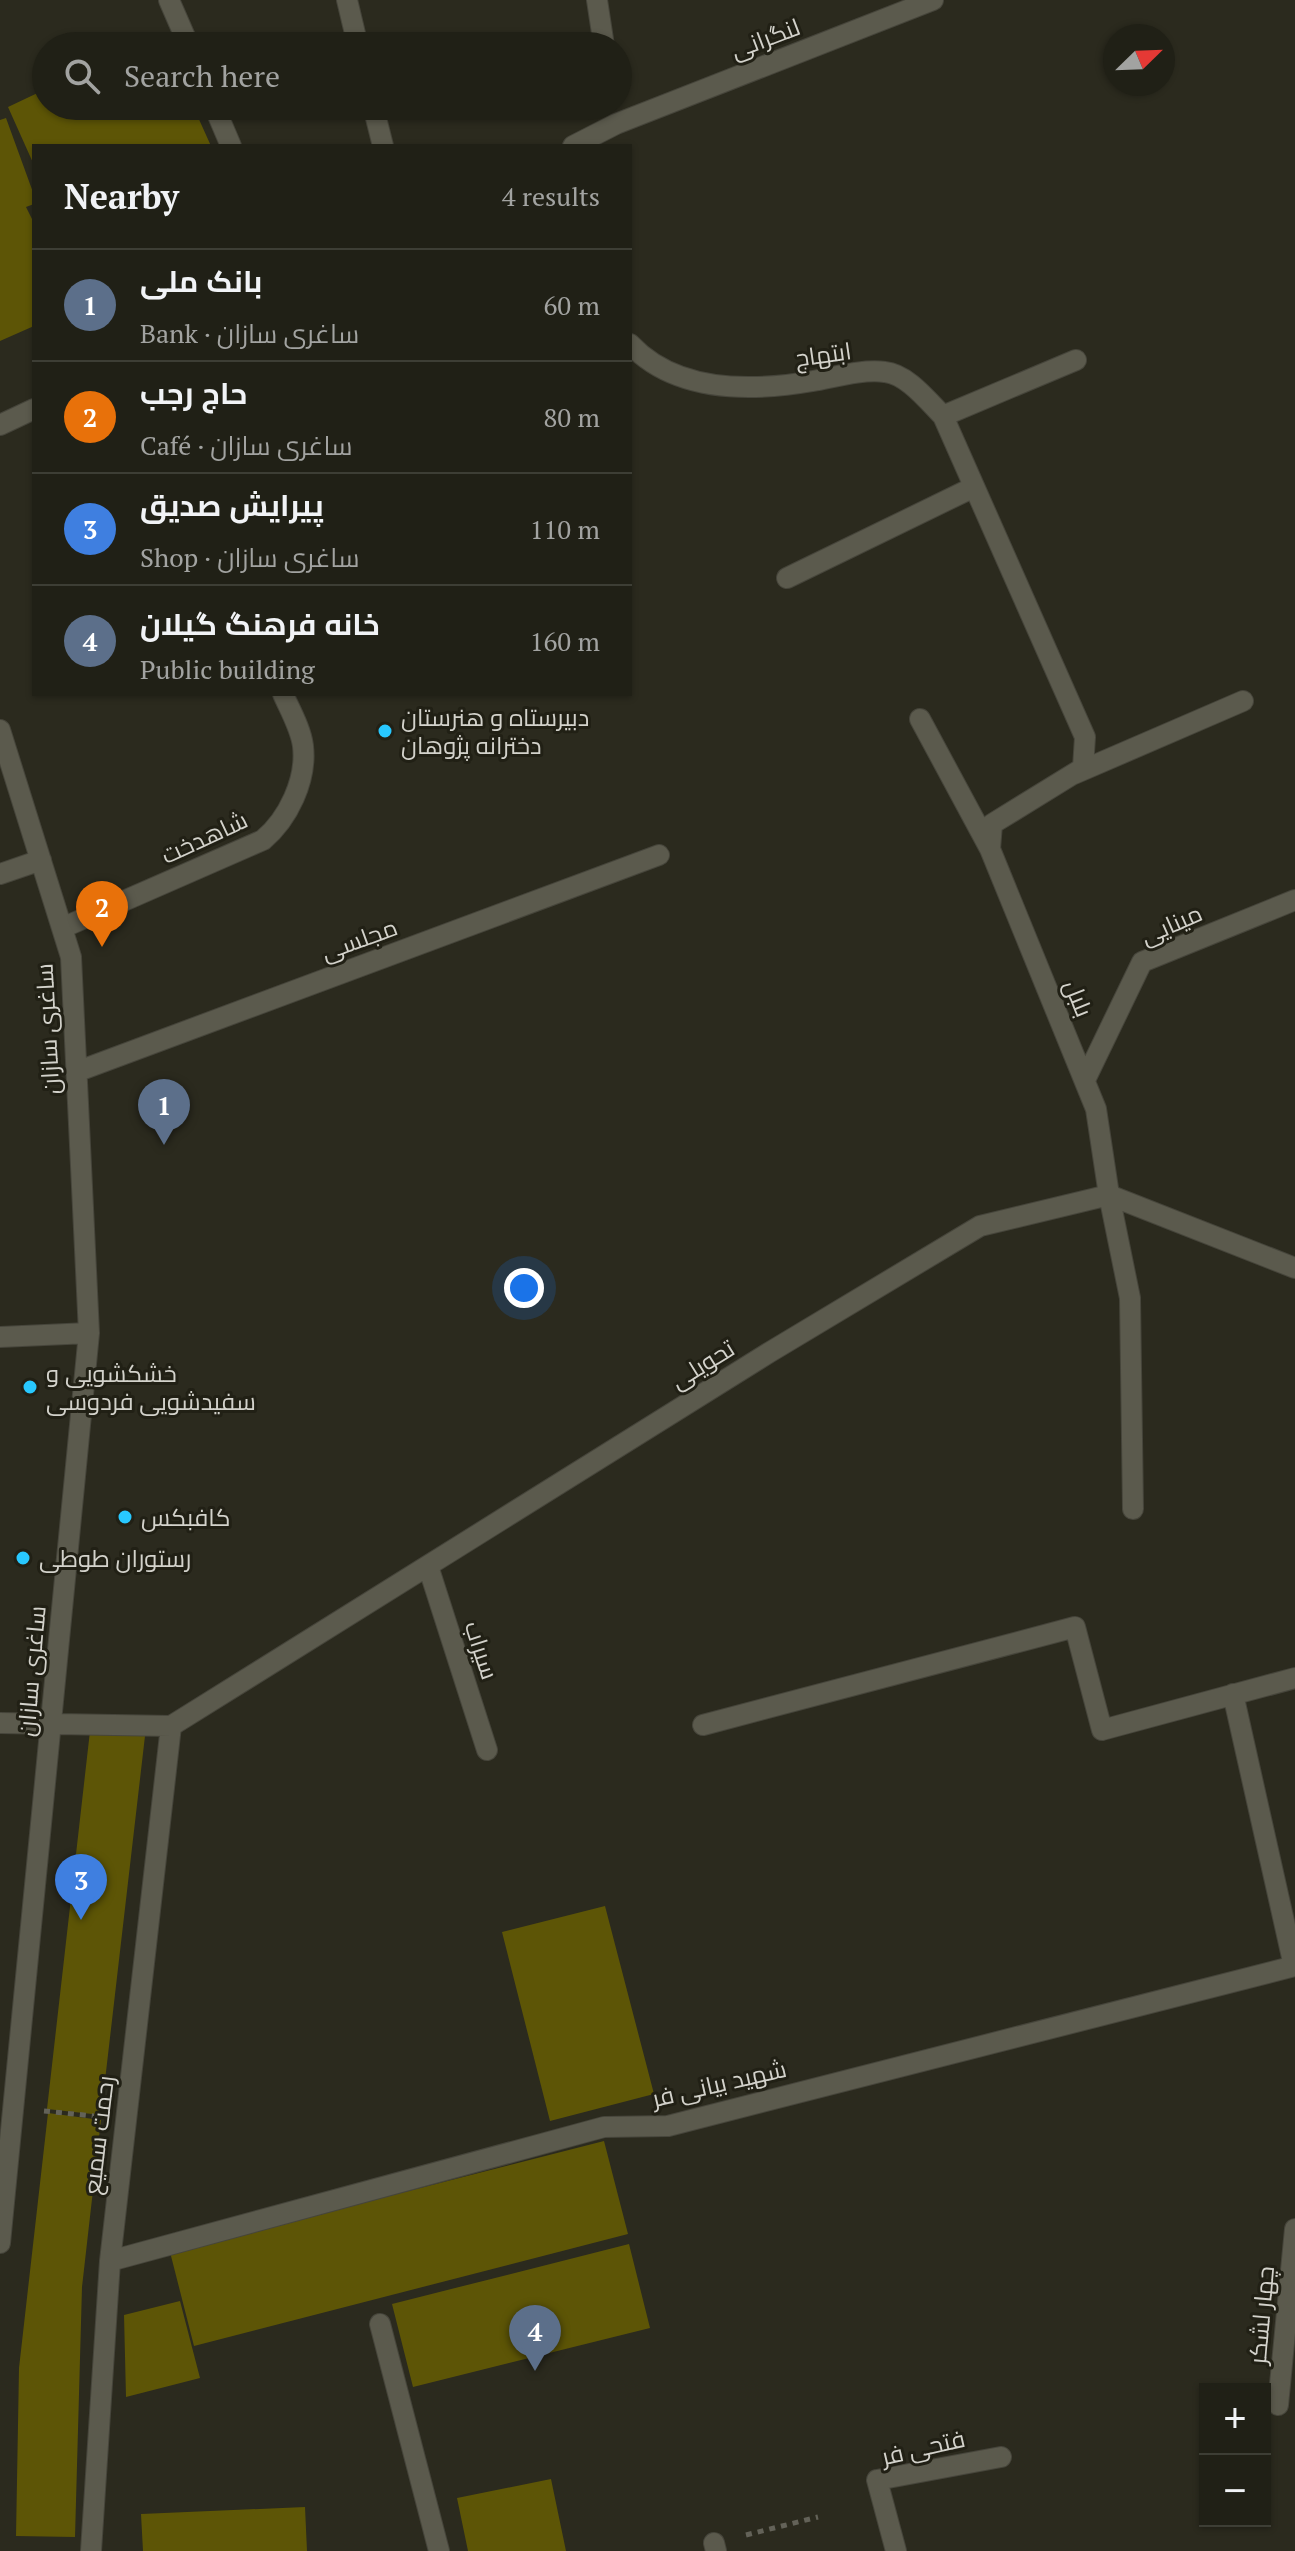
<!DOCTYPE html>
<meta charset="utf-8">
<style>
body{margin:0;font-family:"PT Serif",Cairo,serif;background:#28281f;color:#f1f3f6}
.controls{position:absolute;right:24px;bottom:24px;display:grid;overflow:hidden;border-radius:0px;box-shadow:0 2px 6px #0004}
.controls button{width:72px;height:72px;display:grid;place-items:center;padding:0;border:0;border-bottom:2px solid #3d3e35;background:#202016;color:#f1f3f6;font:40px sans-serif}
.compass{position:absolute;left:1103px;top:24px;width:72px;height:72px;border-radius:50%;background:#202016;box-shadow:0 2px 6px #0004;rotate:67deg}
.you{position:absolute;left:524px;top:1288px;width:28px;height:28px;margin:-20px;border:6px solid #fff;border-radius:50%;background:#1a73e8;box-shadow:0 0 0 12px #1a73e833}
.badge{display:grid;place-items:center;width:52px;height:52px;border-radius:50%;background:#db2777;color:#fff;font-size:26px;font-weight:700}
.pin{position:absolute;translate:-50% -66px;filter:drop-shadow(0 2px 4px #0008)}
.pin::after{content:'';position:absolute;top:42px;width:28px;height:24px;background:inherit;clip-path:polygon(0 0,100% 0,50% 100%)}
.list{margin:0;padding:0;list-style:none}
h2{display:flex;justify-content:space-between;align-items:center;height:104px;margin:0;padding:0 32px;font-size:34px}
h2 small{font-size:26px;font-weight:400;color:#a2a3a1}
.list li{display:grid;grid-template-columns:52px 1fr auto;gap:24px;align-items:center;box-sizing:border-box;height:112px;padding:0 32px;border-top:2px solid #3d3e35}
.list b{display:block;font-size:30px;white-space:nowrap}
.list p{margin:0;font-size:26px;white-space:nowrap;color:#a2a3a1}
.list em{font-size:26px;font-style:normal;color:#a2a3a1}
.icon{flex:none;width:44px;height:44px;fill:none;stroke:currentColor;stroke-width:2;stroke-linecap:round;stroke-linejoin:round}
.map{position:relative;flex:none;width:1295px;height:2551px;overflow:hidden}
.search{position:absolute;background:#202016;box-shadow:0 2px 6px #0004;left:32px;top:32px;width:600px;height:88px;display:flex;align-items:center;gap:20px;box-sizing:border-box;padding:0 28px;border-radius:44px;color:#a2a3a1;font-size:30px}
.panel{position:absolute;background:#202016;box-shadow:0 2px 6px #0004;left:32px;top:144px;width:600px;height:552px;border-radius:0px}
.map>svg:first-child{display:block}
.building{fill:#5d5506}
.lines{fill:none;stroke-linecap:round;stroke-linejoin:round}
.minor-casing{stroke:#46453b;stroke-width:22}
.path{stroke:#636258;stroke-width:5;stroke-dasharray:6 6;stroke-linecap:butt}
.minor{stroke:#5b5a4d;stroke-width:20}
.poi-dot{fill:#28c8ff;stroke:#212015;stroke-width:3}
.labels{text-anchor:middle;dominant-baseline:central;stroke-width:6;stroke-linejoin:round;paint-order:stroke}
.street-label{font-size:24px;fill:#d3d2cb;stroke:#212015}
.poi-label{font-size:24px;fill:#d3d2cb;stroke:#212015;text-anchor:start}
</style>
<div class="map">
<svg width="1295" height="2551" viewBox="0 0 1295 2551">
<rect width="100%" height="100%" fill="#2b2a1e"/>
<path class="building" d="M161 36 166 46H141Z
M46 89V106H193L211 146H34V165L8 107Z
M6 118 34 195V204L26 207 34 223V326L0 341V120Z
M90 1731 145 1736 101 2115 47 2109Z
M605 1906 654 2094 550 2121 502 1932Z
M48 2113 101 2120 82 2287 75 2537 16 2536 19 2368Z
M604 2141 628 2234 194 2346 170 2252Z
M629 2244 650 2328 413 2387 392 2304Z
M180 2301 200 2378 126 2397 124 2315Z
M551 2479 566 2551H468L457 2498Z
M305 2507 307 2551H143L141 2514Z"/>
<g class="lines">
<defs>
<path id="minor" d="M169 0 189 46
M347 0 358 46
M597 0 604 46
M214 106 231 146
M373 106 383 146
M573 146 616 124 933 0
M630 344C676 393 750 392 813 381 835 377 863 369 885 372 907 374 928 401 943 416L1085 737 1083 768 992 824 990 849 1096 1109 1109 1195 1130 1298 1133 1509
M943 416 1076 360
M0 425 34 409
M787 578 974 487
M920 719 990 849
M0 730 71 957 89 1333 0 2243
M1074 774 1243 701
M0 874 41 860
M62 928 263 840C288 819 307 780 303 746 301 729 290 710 283 694
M76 1072 659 855
M1085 1080 1142 962 1295 900
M0 1337 89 1333
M428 1566 487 1750
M1233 1694 1294 1966
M0 1723 171 1726
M703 1725 1075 1627 1102 1730 1295 1678
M171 1726 770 1352 980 1226 1109 1195 1295 1268
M110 2261 604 2127 668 2126 1295 1966
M380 2324 439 2551
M1278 2405 1295 2229
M714 2543 716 2551
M91 2551 110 2261 171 1726
M896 2551 877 2480 1001 2457"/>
</defs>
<use href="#minor" class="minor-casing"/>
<path class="path" d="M44 2111 94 2116
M746 2535 818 2517"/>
<use href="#minor" class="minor"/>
</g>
<g class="poi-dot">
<circle cx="385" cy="731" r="8"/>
<circle cx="30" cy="1387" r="8"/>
<circle cx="125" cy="1517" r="8"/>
<circle cx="23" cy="1558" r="8"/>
</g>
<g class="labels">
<g class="street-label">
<text transform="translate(765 38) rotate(-21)">لنگرانی</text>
<text transform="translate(823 354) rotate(-8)">ابتهاج</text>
<text transform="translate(204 837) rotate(-25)">شاهدخت</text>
<text transform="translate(1171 924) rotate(-24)">مینایی</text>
<text transform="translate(359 939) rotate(-20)">مجلسی</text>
<text transform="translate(1079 998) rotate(68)">بلبل</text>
<text transform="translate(47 1029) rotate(-93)">ساغری سازان</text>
<text transform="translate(702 1364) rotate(-32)">تحویلی</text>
<text transform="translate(482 1650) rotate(72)">سیراب</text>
<text transform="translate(31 1671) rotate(-85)">ساغری سازان</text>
<text transform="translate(719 2083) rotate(-13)">شهید بیانی فر</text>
<text transform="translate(98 2135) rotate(-83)">رحمت سمیع</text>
<text transform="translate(1261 2315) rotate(-85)">چهار لشکر</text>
<text transform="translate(923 2447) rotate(-13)">فتحی فر</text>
</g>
<g class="poi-label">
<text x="401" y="717">دبیرستاه و هنرستان<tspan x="401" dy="28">دخترانه پژوهان</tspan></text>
<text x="46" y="1373">خشکشویی و<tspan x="46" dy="28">سفیدشویی فردوسی</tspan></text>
<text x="141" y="1517">کافبکس</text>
<text x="39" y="1558">رستوران طوطی</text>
</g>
</g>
</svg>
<div class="controls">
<button>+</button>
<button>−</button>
</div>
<svg class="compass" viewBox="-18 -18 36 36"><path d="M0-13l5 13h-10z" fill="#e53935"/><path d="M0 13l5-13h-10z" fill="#a2a3a1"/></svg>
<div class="you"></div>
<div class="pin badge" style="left:164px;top:1145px;background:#5c6f8a">1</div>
<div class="pin badge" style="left:102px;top:947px;background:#e8710a">2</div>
<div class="pin badge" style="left:81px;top:1920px;background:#3f7fe0">3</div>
<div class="pin badge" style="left:535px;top:2371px;background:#5c6f8a">4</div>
<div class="search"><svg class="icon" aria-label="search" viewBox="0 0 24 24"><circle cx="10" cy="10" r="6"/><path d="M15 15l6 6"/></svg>Search here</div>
<section class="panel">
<h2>Nearby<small>4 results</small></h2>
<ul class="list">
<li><span class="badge" style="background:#5c6f8a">1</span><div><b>بانک ملی</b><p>Bank · ساغری سازان</p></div><em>60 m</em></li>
<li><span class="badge" style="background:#e8710a">2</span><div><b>حاج رجب</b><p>Café · ساغری سازان</p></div><em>80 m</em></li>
<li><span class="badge" style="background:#3f7fe0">3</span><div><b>پیرایش صدیق</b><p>Shop · ساغری سازان</p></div><em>110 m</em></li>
<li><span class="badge" style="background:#5c6f8a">4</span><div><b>خانه فرهنگ گیلان</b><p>Public building</p></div><em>160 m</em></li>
</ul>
</section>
</div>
